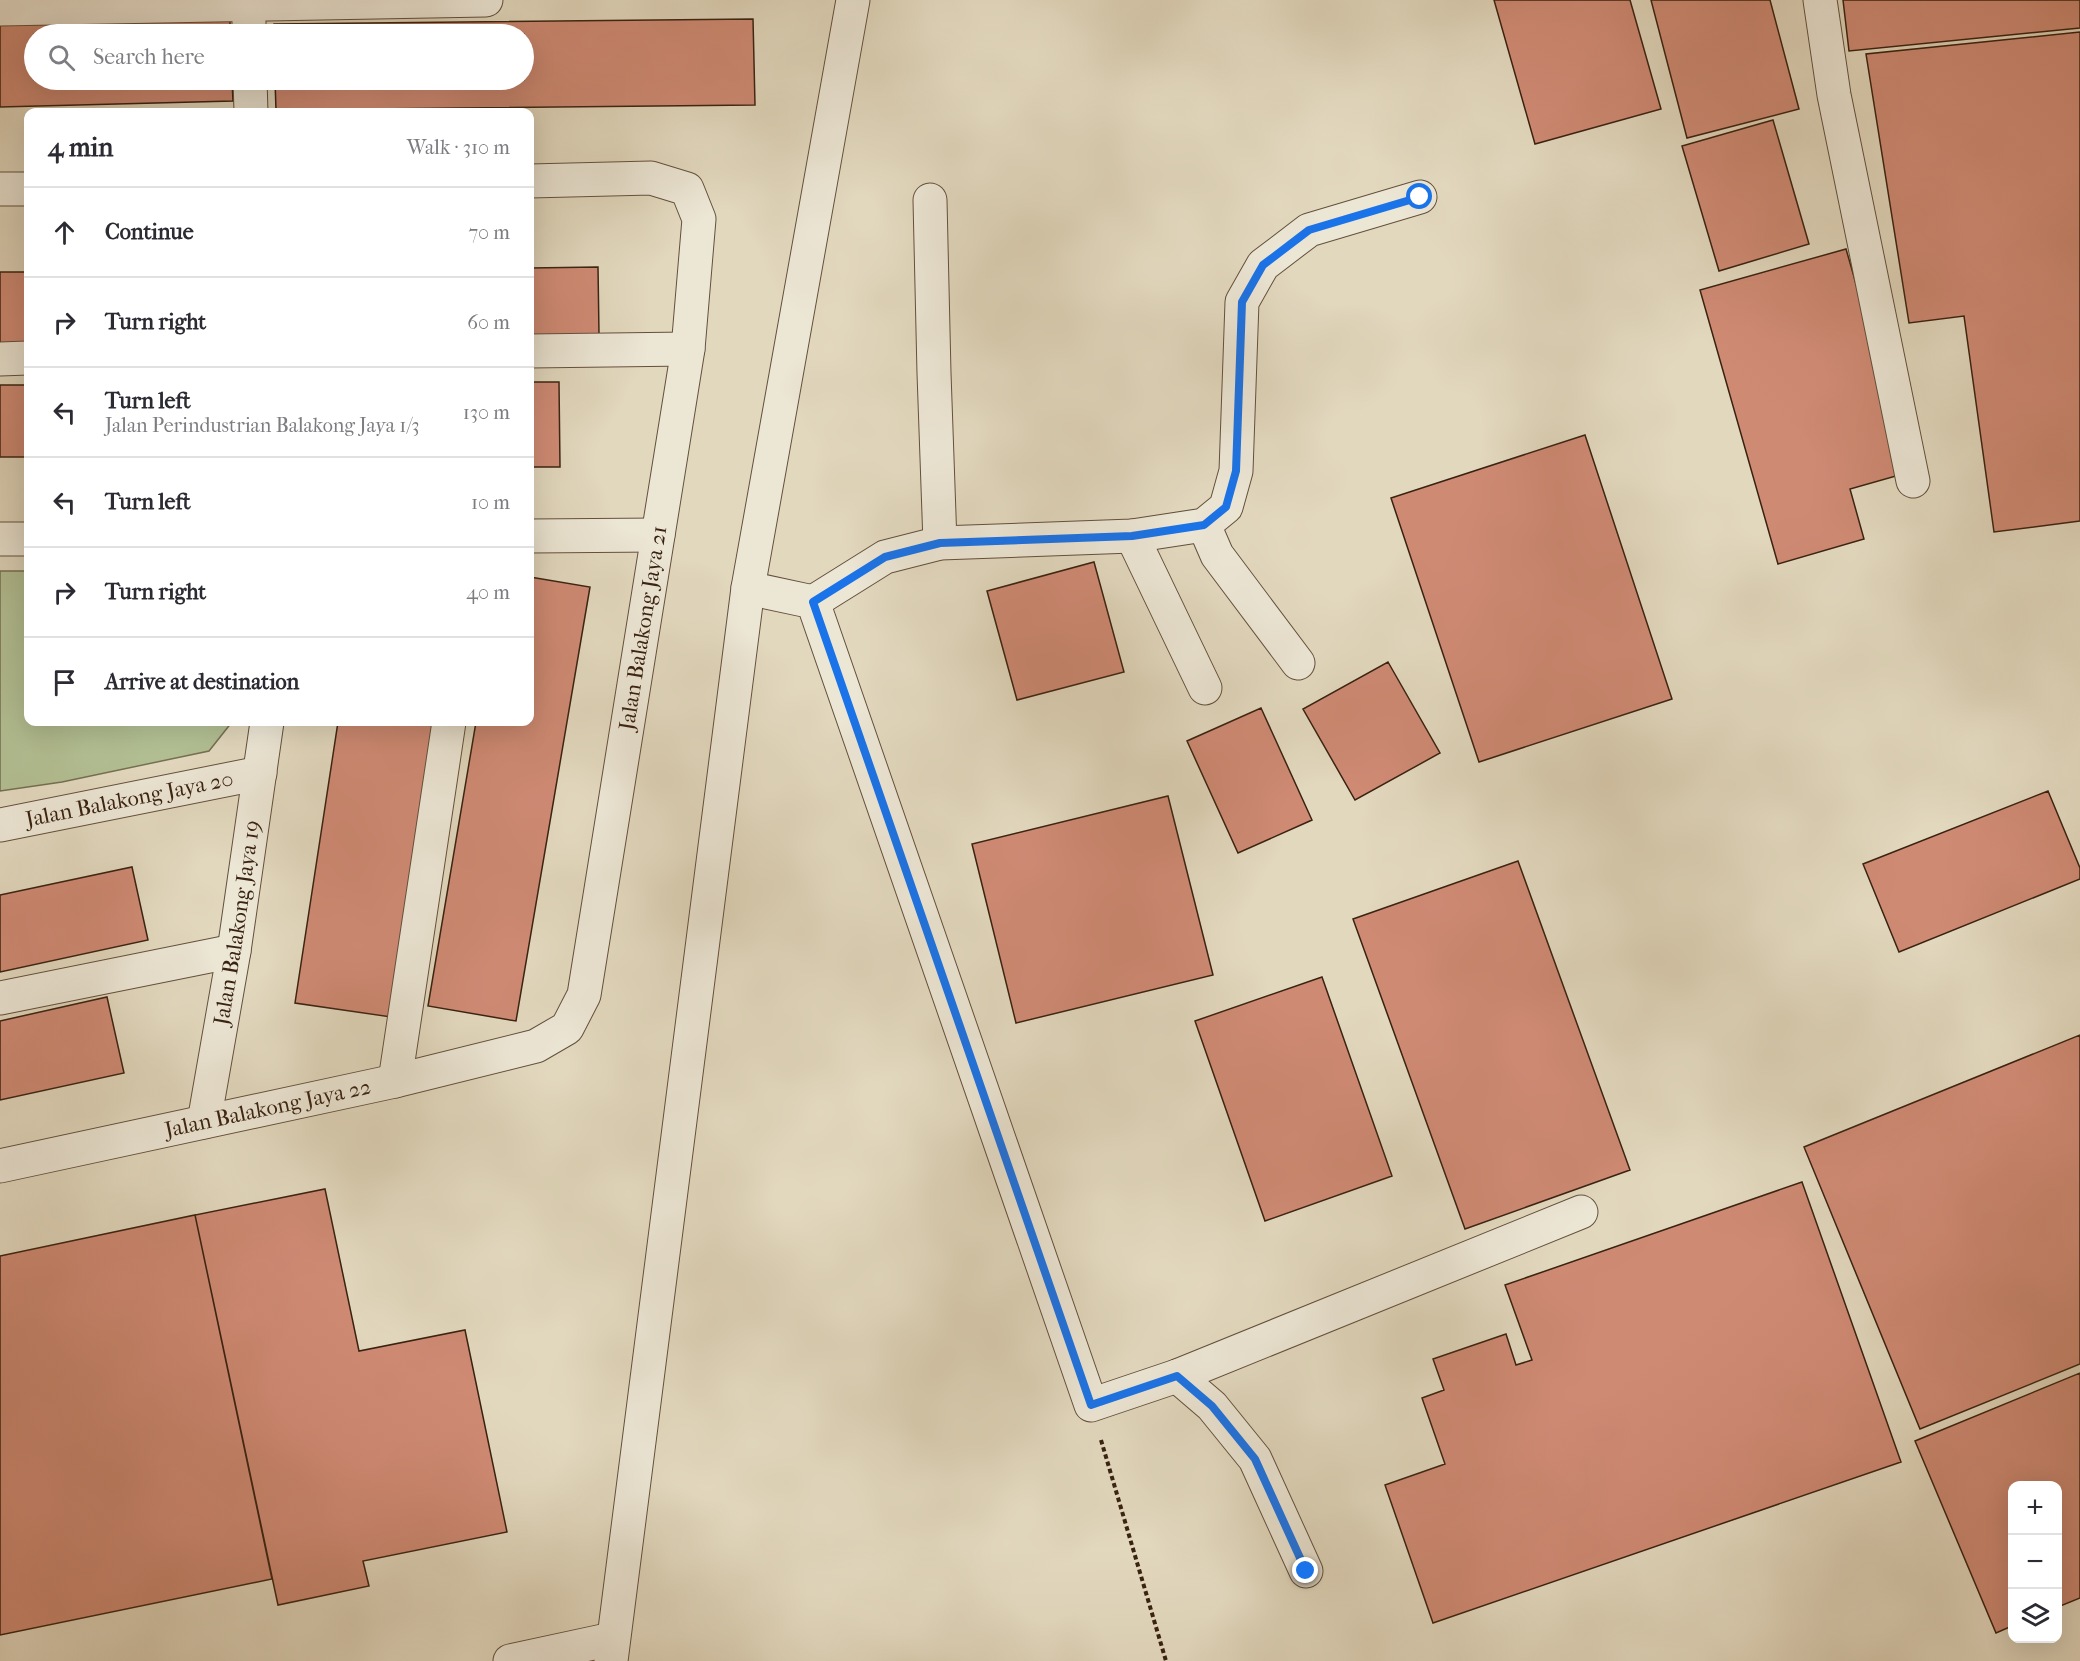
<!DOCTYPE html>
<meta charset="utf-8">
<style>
body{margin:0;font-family:"IM FELL French Canon",serif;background:#f2f2f3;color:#2b2b33}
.controls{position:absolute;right:18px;bottom:18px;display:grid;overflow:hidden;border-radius:12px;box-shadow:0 6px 24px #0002}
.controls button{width:54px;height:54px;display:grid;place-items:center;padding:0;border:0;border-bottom:2px solid #e1e1e2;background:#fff;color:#2b2b33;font:30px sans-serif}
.stop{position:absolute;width:18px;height:18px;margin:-14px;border:4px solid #1a73e8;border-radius:50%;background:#fff}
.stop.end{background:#1a73e8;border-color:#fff;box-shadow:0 2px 6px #0008}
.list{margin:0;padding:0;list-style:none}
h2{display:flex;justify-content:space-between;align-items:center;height:78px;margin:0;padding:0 24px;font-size:26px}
h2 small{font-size:20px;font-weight:400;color:#7c7c81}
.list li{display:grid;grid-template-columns:39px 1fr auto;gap:18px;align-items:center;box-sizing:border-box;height:90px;padding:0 24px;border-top:2px solid #e1e1e2}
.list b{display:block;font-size:22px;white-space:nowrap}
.list p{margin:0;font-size:20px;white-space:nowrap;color:#7c7c81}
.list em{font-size:20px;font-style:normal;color:#7c7c81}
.icon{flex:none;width:33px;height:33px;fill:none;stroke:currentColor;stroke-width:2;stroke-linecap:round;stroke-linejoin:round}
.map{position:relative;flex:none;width:2080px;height:1661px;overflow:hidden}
.search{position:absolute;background:#fff;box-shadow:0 6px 24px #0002;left:24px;top:24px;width:510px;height:66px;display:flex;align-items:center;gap:15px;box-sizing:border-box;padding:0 21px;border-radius:33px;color:#7c7c81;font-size:22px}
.panel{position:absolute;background:#fff;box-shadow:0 6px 24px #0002;left:24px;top:108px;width:510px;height:618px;border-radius:12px}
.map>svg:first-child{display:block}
.green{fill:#b2bf93;stroke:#767052;stroke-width:1.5}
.building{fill:#cf8a74;stroke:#392211;stroke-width:1.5}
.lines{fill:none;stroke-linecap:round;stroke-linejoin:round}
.minor-casing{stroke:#63503c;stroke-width:35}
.path{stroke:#392211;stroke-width:4;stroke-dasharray:4.5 3;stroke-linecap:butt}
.minor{stroke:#ece6d5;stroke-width:33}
.route{stroke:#1a73e8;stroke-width:8}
.labels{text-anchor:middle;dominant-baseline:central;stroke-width:5;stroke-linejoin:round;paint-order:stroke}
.street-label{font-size:22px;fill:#392211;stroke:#ece6d5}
</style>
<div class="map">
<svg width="2080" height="1661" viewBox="0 0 2080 1661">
<rect width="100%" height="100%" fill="#e2d8be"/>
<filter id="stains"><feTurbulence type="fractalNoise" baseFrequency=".00333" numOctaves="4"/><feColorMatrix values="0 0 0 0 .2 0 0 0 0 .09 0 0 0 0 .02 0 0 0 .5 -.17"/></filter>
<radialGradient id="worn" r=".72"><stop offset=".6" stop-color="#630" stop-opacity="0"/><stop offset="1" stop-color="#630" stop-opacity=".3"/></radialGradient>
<path class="green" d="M0 571H28V722H232L209 751 62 782 0 791Z"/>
<path class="building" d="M1494 0H1630L1661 109 1535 144Z
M1651 0H1770L1799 109 1687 138Z
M1843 0H2080V28L1849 51Z
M230 19V34H34V80H232L233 101 0 107V24Z
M753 19 755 105 276 110 275 80H524V34H274V24Z
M2080 32V521L1994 532 1964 316 1909 323 1866 54Z
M1773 120 1809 244 1719 271 1682 146Z
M1846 249 1910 472 1850 489 1864 539 1778 564 1700 290Z
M598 267 599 334 530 336V268Z
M0 272H28V343H0Z
M530 382H559L560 467H530Z
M0 385H28V457H0Z
M1585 435 1672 699 1479 762 1391 498Z
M1094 562 1124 672 1017 700 987 591Z
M530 577 590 587 516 1021 428 1006 476 722H530Z
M1388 662 1440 753 1355 800 1303 709Z
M1261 708 1312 820 1238 853 1187 741Z
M338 722H436L391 1017 295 1003Z
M2048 791 2080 868V879L1899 952 1863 864Z
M1168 796 1213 975 1016 1023 972 844Z
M1518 861 1630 1170 1465 1229 1353 919Z
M132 867 148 940 0 972V895Z
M1322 977 1392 1176 1265 1221 1195 1021Z
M107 997 124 1073 0 1100V1021Z
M2080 1035V1364L1920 1429 1804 1147Z
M1802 1182 1901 1462 1433 1623 1385 1485 1445 1464 1422 1398 1444 1390 1433 1359 1506 1334 1516 1365 1532 1360 1505 1285Z
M325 1189 359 1351 465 1330 507 1532 363 1561 369 1586 278 1605 195 1215Z
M195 1215 272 1579 0 1635V1256Z
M2080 1373V1598L2058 1607V1486H2012V1626L1996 1633 1915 1441Z"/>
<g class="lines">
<defs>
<g id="minor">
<path d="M249 0V34"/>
<path d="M1820 0 1834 95 1913 481"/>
<path d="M0 9 486 0"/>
<path d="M250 80 251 112"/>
<path d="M0 189H28"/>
<path d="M930 200 934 373 940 543"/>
<path d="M530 351 688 349"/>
<path d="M0 359 28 358"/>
<path d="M1204 525 1217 555 1298 663"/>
<path d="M530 536 658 535"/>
<path d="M1132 536 1205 688"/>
<path d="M0 539H28"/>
<path d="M748 588 813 602 1091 1405 1177 1376 1581 1212"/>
<path d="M813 602 885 557 940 543 1132 536 1204 525 1226 507 1236 471 1242 302 1263 265 1309 230 1420 197"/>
<path id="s1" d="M0 825 260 773"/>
<path d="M0 998 234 951"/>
<path d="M395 1081 449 722"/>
<path id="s2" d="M204 1122 234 951 267 722"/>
<path id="s3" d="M0 1166 395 1081 536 1046 567 1028 584 995 688 349 699 219 687 189 651 178 530 181"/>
<path d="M1177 1376 1212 1406 1255 1459 1306 1571"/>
<path d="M510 1661 612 1639"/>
<path d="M611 1661 748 588 853 0"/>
</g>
</defs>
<use href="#minor" class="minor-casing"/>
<path class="path" d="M1101 1440 1166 1661"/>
<use href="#minor" class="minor"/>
</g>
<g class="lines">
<path class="route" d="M1306 1571 1255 1459 1212 1406 1177 1376 1091 1405 813 602 885 557 940 543 1132 536 1204 525 1226 507 1236 471 1242 302 1263 265 1309 230 1420 197"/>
</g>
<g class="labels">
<g class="street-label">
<text stroke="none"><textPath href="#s3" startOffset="994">Jalan Balakong Jaya 21</textPath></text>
<text stroke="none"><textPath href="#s1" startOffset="132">Jalan Balakong Jaya 20</textPath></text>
<text stroke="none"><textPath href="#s2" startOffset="202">Jalan Balakong Jaya 19</textPath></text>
<text stroke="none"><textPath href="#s3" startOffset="274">Jalan Balakong Jaya 22</textPath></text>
</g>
</g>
<rect width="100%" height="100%" filter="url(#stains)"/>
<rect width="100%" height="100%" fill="url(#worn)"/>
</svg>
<div class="controls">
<button>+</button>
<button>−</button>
<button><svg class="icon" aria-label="layers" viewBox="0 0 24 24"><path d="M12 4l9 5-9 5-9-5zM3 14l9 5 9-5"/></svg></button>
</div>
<div class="stop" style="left:1420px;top:197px"></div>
<div class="stop end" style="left:1306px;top:1571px"></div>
<div class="search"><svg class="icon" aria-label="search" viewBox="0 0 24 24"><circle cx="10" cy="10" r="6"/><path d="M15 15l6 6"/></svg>Search here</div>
<section class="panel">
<h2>4 min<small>Walk · 310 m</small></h2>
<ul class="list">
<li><svg class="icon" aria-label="ahead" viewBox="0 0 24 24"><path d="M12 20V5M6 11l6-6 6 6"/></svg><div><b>Continue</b></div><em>70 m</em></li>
<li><svg class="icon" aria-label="right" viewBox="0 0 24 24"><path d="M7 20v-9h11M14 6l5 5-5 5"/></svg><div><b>Turn right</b></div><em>60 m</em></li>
<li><svg class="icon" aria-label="left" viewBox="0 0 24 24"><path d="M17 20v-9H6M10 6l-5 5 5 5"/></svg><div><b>Turn left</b><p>Jalan Perindustrian Balakong Jaya 1/3</p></div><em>130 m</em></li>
<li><svg class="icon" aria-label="left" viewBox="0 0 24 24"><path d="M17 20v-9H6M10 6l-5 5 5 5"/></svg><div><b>Turn left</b></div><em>10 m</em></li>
<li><svg class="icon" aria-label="right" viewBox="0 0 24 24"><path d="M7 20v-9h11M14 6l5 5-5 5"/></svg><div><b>Turn right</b></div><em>40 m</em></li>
<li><svg class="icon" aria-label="arrive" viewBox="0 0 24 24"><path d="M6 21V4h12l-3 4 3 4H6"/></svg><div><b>Arrive at destination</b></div></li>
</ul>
</section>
</div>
